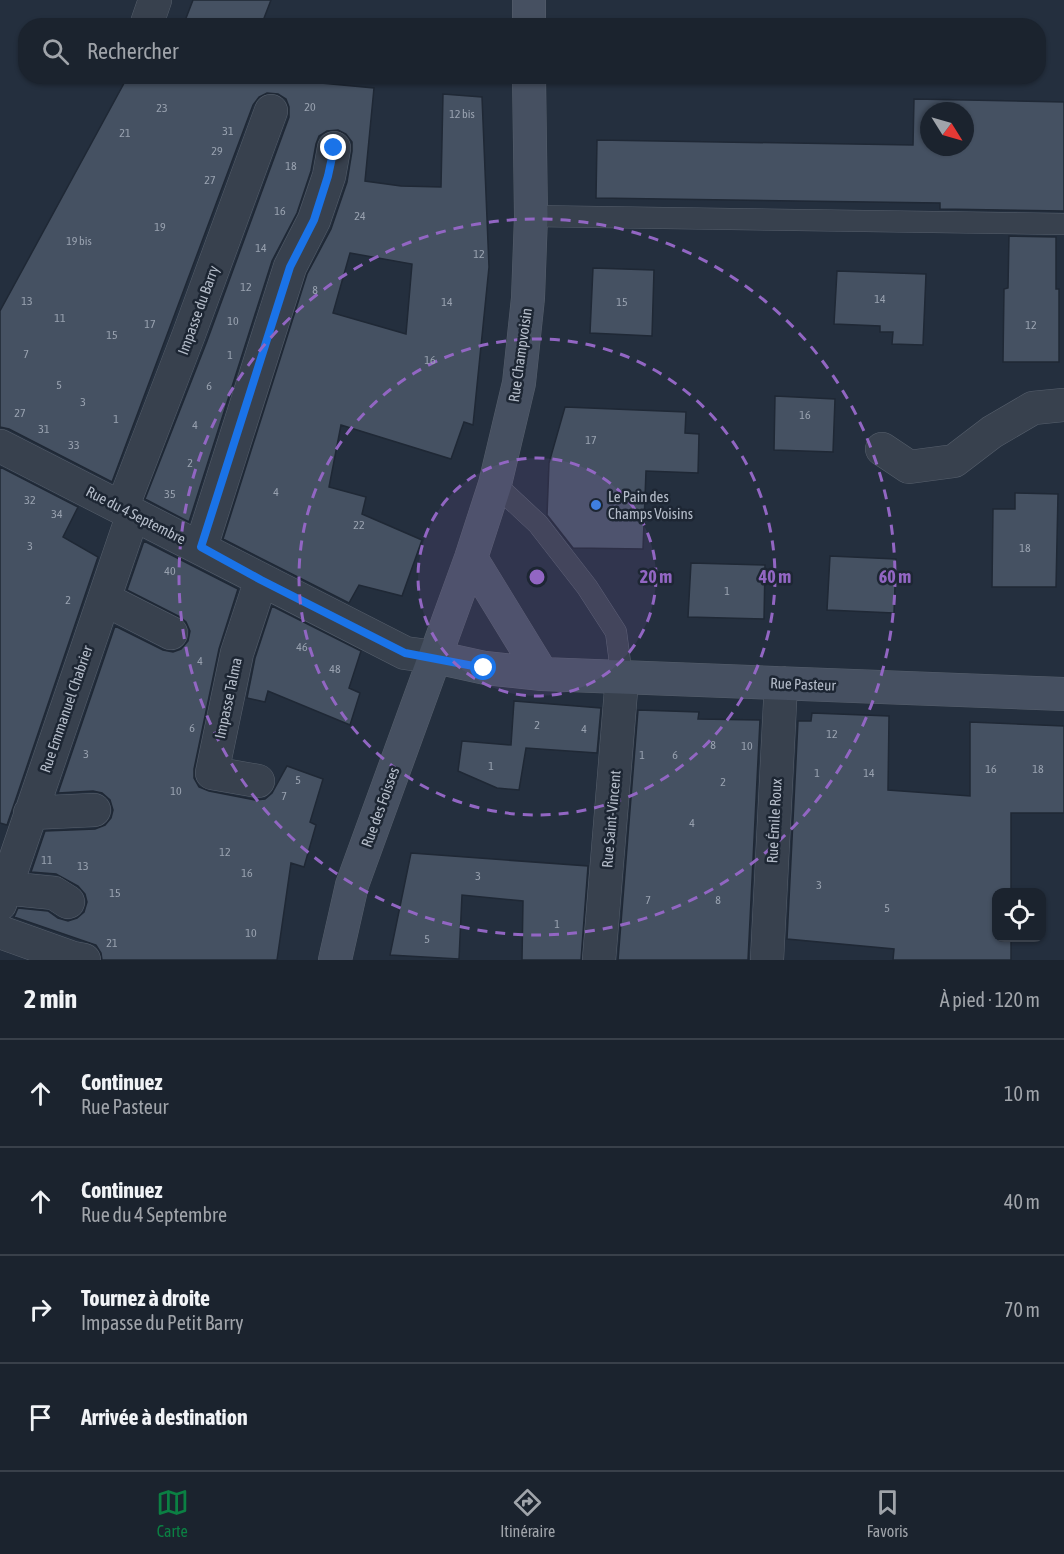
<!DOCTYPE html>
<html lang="fr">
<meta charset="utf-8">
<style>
body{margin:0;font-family:"Asap Condensed",sans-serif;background:#282f3a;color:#f1f3f6}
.controls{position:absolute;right:18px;bottom:18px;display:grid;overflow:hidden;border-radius:12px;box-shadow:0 2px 4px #0004}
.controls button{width:54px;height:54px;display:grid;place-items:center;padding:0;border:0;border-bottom:2px solid #39404a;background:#1b232e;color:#f1f3f6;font:30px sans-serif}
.compass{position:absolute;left:920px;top:102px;width:54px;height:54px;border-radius:50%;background:#1b232e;box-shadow:0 2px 4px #0004;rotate:127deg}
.stop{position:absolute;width:18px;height:18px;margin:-14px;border:4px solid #1a73e8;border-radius:50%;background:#fff}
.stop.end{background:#1a73e8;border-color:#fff;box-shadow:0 2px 6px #0008}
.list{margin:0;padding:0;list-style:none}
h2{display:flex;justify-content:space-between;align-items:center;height:78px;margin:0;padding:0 24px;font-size:26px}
h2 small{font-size:20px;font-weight:400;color:#a0a4aa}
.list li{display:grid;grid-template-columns:39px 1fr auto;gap:18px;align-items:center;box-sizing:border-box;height:108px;padding:0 24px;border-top:2px solid #39404a}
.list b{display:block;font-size:22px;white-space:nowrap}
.list p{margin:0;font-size:20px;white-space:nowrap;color:#a0a4aa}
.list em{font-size:20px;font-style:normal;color:#a0a4aa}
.icon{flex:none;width:33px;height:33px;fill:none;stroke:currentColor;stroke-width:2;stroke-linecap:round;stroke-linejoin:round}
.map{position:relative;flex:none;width:1064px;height:960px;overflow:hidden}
.search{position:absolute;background:#1b232e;box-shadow:0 2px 4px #0004;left:18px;right:18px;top:18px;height:66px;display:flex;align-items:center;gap:15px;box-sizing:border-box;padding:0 21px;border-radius:24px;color:#a0a4aa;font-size:22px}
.sheet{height:510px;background:#1b232e}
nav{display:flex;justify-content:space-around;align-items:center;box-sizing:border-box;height:84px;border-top:2px solid #39404a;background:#1b232e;font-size:16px;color:#a0a4aa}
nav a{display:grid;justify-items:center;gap:3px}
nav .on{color:#0b8043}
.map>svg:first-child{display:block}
.building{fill:#455162;stroke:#1f2835;stroke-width:1.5;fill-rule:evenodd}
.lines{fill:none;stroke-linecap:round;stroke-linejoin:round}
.service-casing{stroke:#565f6c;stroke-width:22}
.minor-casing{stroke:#565f6c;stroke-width:34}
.secondary-casing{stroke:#565f6c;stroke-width:34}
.service{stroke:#38414e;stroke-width:21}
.minor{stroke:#38414e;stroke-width:33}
.secondary{stroke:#465061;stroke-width:33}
.route{stroke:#1a73e8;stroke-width:8}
.ring{fill:none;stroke:#9266c3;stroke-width:3;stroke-dasharray:10 8}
.shop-dot{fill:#3f7fe0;stroke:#1d2633;stroke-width:2}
.labels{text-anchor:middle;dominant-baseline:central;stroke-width:5;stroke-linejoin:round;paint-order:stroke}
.number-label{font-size:12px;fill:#98a1af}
.street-label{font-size:15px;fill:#b4bcc9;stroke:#1d2633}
.poi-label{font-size:15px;fill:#b4bcc9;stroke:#1d2633;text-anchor:start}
.centre{fill:#9266c3;stroke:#1d2633;stroke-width:3}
.ring-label{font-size:18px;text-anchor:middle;font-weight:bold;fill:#9266c3;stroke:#1d2633;stroke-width:5;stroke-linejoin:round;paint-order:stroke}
</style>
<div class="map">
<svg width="1064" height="960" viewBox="0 0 1064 960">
<rect width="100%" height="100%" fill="#242f3e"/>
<path class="building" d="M193 0H271L261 26H183Z
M128 76H245L374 88 365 181 401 186 441 187 443 94 482 97 489 267 473 425 464 422 451 459 341 425 329 487 366 497 362 514 422 540 402 596 359 585 349 603 223 539 307 274 331 229 347 182 352 151V142L346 134 338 130 327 131 319 136 316 144 311 171 297 213 272 261 189 522 145 499 207 341 289 117V107L286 99 278 94 267 93 259 97 253 105 112 482 9 429 0 427V311ZM350 253 412 264 406 334 333 313Z
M914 99 1064 102V211L940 209V203L596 198 597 140 913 145ZM929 111H965V147H929Z
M1009 236 1056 237V289H1059V362H1003L1004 289 1008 288Z
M593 268 654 270 652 336 590 333Z
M837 271 926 274 923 345 892 344 893 332H880V326L834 324Z
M775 396 835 399 833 452 774 450Z
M565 407 686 412 685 433 699 434 698 473 646 471 643 549 573 548 547 515 549 463Z
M0 467 78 507 63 537 98 557 7 825 0 823Z
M1015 493 1058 494 1056 587H992L993 509H1015Z
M144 541 238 589 219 649 194 769V778L199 787 209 791 255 800 265 799 272 793 287 766 323 779 310 822 316 825 304 867 291 863 277 960H102L101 953 96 945 14 917 18 908 48 911 58 918 68 921 77 918 84 912 87 902 85 894 78 886 56 874 31 872 45 831 95 829 105 825 111 818 113 810 110 800 102 793 93 791 58 793 115 626 163 650 173 652 181 649 188 641 190 631 186 622 180 617 127 590Z
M830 556 896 559 894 613 827 610Z
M691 563 765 565 764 619 688 617Z
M272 606 361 651 349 688 360 693 350 725 268 691 265 702 247 698 255 658Z
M514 701 601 708 597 753 526 748 519 790 497 788 458 771 462 741 511 745Z
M638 710 699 712 698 719 760 720 748 960H618Z
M812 713 889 716 888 790 970 796V722L1064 726V813H1011V892H996V938H1011V960H893L894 949 787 939 798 721H811Z
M411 853 588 866 581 960H522L523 901 462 895 459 959 390 955Z"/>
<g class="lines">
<defs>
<path id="service" d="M531 216 1064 224
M495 484 538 524 587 587 616 632 622 678"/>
<path id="minor" d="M146 26 155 0
M0 446 405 653 435 657
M882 449 909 467 954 461 992 432 1033 408 1064 405
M122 508 189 334 271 111
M201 547 290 267 314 220 329 176 334 148
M104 599 171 633
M258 781 212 773 237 653 261 580
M30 813 94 810
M4 888 54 893 68 902
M0 904 133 514
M0 932 73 958 84 960
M599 960 622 678
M767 960 781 683"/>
<path id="secondary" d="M529 0V26
M471 558 542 674
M435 657 485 668 542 674 1064 694
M335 960 352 885 471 558 495 484 519 383 528 298 531 216 529 76"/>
</defs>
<use href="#service" class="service-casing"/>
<use href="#minor" class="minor-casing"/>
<use href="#secondary" class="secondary-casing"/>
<use href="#service" class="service"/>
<use href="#minor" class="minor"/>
<use href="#secondary" class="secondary"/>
</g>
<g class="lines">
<path class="route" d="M334 148 328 176 314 220 290 267 201 547 261 580 405 653 484 668"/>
</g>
<circle cx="537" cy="577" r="119" fill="#9266c3" fill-opacity=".12"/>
<g class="ring">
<circle cx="537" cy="577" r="119"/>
<circle cx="537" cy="577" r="238"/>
<circle cx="537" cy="577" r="358"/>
</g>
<circle class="shop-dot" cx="596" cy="505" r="6"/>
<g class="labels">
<g class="number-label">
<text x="310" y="107">20</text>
<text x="162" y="108">23</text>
<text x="462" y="114">12 bis</text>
<text x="228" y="131">31</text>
<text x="125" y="133">21</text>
<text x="217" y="151">29</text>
<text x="291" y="166">18</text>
<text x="210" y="180">27</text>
<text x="280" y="211">16</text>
<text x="360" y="216">24</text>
<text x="160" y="227">19</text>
<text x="79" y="241">19 bis</text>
<text x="261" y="248">14</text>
<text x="479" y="254">12</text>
<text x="246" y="287">12</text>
<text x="315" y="290">8</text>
<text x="880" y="299">14</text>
<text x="27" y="301">13</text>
<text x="447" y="302">14</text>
<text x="622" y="302">15</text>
<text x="60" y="318">11</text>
<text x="233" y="321">10</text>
<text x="150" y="324">17</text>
<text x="1031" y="325">12</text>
<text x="112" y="335">15</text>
<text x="26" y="354">7</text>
<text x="230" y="355">1</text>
<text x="430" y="360">16</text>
<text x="59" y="385">5</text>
<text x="209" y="386">6</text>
<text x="83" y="402">3</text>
<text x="20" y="413">27</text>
<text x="805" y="415">16</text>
<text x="116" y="419">1</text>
<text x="195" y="425">4</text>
<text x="44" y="429">31</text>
<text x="591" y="440">17</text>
<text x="74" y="445">33</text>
<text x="190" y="463">2</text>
<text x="276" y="492">4</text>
<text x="170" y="494">35</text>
<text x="30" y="500">32</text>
<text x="57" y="514">34</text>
<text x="359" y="525">22</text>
<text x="30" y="546">3</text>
<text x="1025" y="548">18</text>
<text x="170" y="571">40</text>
<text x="727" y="591">1</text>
<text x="68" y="600">2</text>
<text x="302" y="647">46</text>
<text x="200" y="661">4</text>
<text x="335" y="669">48</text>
<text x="537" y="725">2</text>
<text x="192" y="728">6</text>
<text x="584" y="729">4</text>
<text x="832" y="734">12</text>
<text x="713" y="745">8</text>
<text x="747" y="746">10</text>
<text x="86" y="754">3</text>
<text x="642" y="755">1</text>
<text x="675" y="755">6</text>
<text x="491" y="766">1</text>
<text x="991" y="769">16</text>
<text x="1038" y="769">18</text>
<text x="817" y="773">1</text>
<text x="869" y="773">14</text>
<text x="298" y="780">5</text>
<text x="723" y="782">2</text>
<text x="176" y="791">10</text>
<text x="284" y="796">7</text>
<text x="692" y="823">4</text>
<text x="225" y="852">12</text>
<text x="47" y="860">11</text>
<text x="83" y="866">13</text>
<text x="247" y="873">16</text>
<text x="478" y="876">3</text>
<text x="819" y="885">3</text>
<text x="115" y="893">15</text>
<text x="648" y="900">7</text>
<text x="718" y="900">8</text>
<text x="887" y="908">5</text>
<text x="557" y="924">1</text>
<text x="251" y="933">10</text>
<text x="427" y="939">5</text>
<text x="112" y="943">21</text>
</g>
<g class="street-label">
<text transform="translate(198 310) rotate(-70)">Impasse du Barry</text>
<text transform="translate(520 355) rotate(-82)">Rue Champvoisin</text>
<text transform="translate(136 515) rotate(27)">Rue du 4 Septembre</text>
<text transform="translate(803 684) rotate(2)">Rue Pasteur</text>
<text transform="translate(228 698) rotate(-78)">Impasse Talma</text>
<text transform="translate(66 709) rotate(-71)">Rue Emmanuel Chabrier</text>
<text transform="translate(380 807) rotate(-70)">Rue des Foisses</text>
<text transform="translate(611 819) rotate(-85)">Rue Saint-Vincent</text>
<text transform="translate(774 821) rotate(-87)">Rue Émile Roux</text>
</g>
<g class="poi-label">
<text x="608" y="496">Le Pain des<tspan x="608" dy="17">Champs Voisins</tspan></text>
</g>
</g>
<circle cx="537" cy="577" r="9" class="centre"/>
<g class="ring-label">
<text x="656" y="583">20 m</text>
<text x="775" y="583">40 m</text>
<text x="895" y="583">60 m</text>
</g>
</svg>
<div class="controls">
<button><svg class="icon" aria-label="locate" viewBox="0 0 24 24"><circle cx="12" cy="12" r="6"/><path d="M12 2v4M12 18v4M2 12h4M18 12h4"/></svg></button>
</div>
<svg class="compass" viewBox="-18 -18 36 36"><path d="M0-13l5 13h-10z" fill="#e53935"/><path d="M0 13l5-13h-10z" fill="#a0a4aa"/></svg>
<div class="stop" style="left:484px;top:668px"></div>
<div class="stop end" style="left:334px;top:148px"></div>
<div class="search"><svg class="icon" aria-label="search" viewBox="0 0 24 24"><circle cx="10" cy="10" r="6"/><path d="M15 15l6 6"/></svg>Rechercher</div>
</div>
<section class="sheet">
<h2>2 min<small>À pied · 120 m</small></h2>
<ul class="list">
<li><svg class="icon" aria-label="ahead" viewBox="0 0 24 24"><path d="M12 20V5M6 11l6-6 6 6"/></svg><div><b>Continuez</b><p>Rue Pasteur</p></div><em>10 m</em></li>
<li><svg class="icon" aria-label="ahead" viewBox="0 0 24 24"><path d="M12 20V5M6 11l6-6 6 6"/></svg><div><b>Continuez</b><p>Rue du 4 Septembre</p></div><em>40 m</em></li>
<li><svg class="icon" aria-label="right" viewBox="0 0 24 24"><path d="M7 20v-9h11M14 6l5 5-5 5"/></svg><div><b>Tournez à droite</b><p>Impasse du Petit Barry</p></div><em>70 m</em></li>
<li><svg class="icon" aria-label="arrive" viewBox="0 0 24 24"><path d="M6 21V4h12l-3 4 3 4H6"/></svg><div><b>Arrivée à destination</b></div></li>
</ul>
</section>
<nav>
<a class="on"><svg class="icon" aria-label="map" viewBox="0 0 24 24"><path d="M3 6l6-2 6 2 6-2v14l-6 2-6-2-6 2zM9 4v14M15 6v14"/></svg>Carte</a>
<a><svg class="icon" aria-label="directions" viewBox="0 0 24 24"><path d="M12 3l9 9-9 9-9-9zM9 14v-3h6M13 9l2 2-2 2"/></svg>Itinéraire</a>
<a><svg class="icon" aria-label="saved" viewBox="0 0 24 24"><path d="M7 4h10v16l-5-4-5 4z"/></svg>Favoris</a>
</nav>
